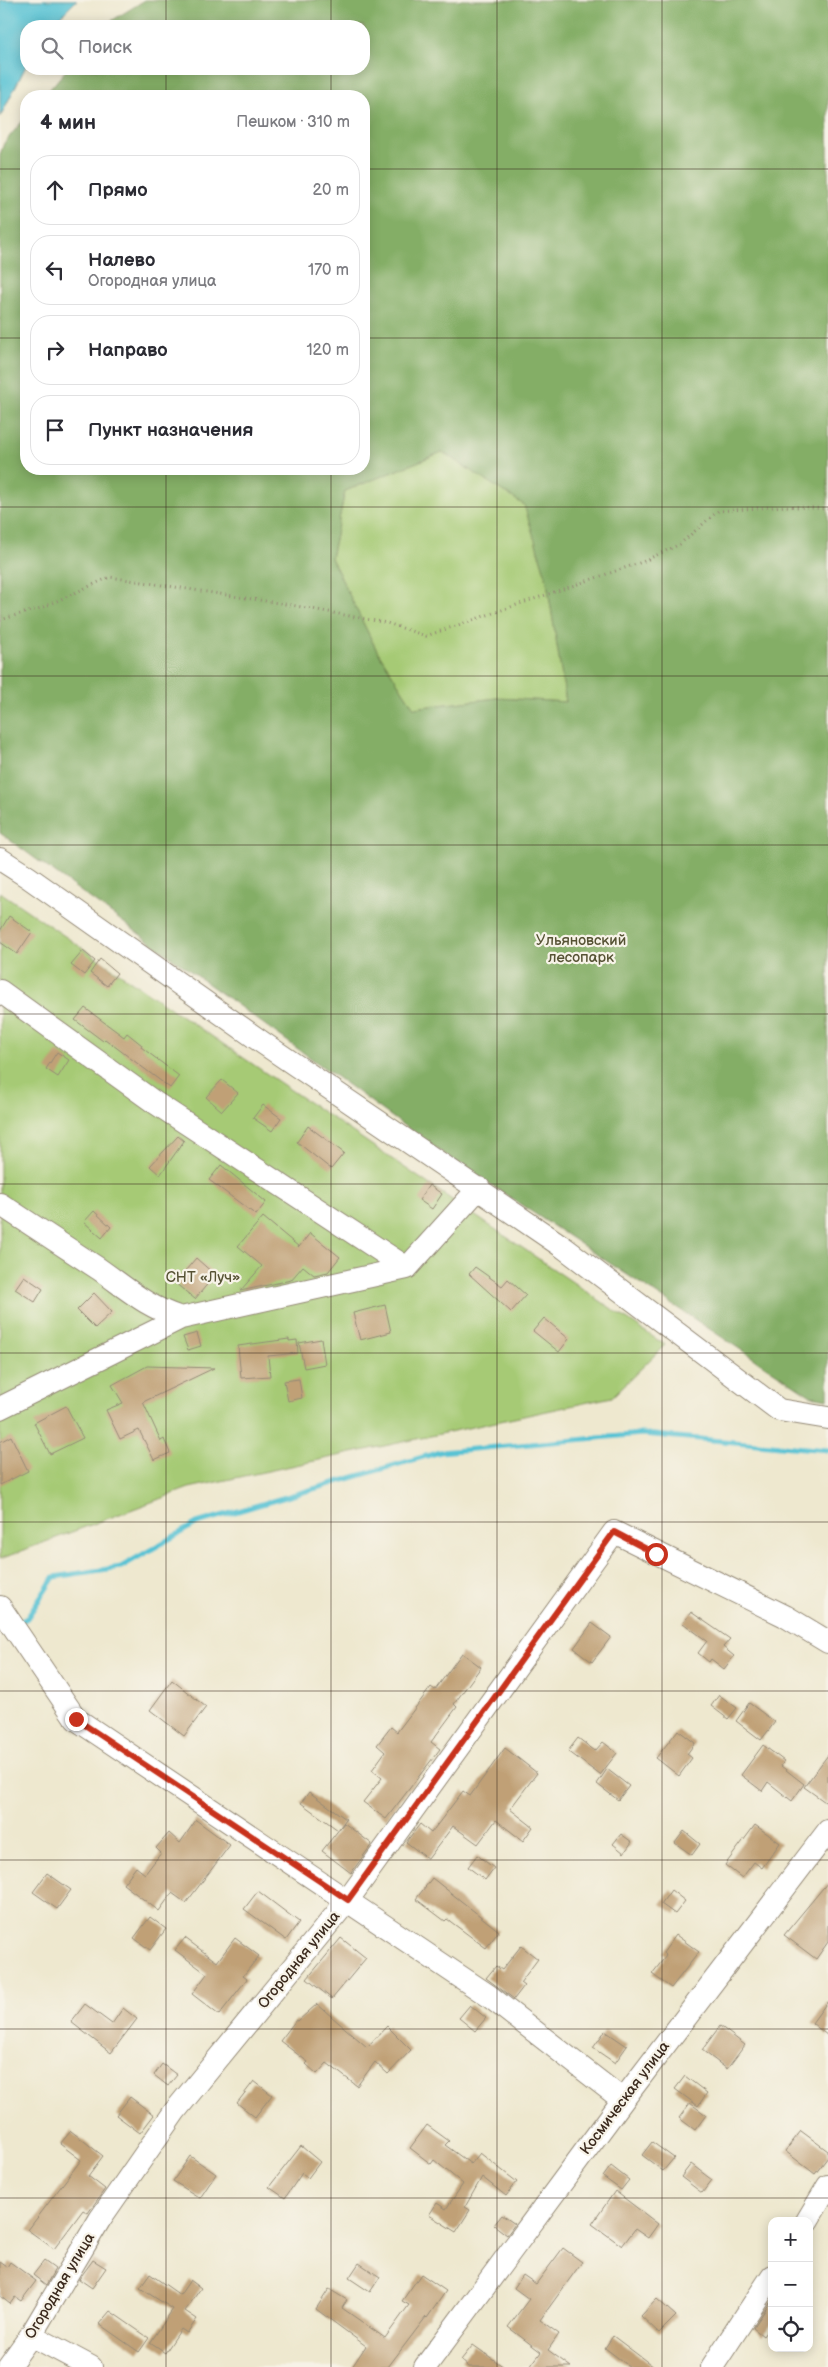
<!DOCTYPE html>
<html lang="ru">
<meta charset="utf-8">
<style>
body{margin:0;font-family:"Balsamiq Sans",sans-serif;background:#f7f7f7;color:#2b2b33}
.controls{position:absolute;right:15px;bottom:15px;display:grid;overflow:hidden;border-radius:10px;box-shadow:0 2px 12px #0003}
.controls button{width:45px;height:45px;display:grid;place-items:center;padding:0;border:0;border-bottom:1px solid #e1e1e2;background:#fff;color:#2b2b33;font:25px sans-serif}
.stop{position:absolute;width:15px;height:15px;margin:-11px;border:4px solid #c8321e;border-radius:50%;background:#fff}
.stop.end{background:#c8321e;border-color:#fff;box-shadow:0 1px 5px #0008}
.list{margin:0;padding:0;list-style:none}
h2{display:flex;justify-content:space-between;align-items:center;height:65px;margin:0;padding:0 20px;font-size:21px}
h2 small{font-size:16px;font-weight:400;color:#7c7c81}
.list li{display:grid;grid-template-columns:32px 1fr auto;gap:15px;align-items:center;box-sizing:border-box;height:70px;margin:0 10px 10px;padding:0 10px;border:1px solid #e1e1e2;border-radius:20px}
.list b{display:block;font-size:19px;white-space:nowrap}
.list p{margin:0;font-size:16px;white-space:nowrap;color:#7c7c81}
.list em{font-size:16px;font-style:normal;color:#7c7c81}
.icon{flex:none;width:28px;height:28px;fill:none;stroke:currentColor;stroke-width:2;stroke-linecap:round;stroke-linejoin:round}
.map{position:relative;flex:none;width:828px;height:2367px;overflow:hidden}
.search{position:absolute;background:#fff;box-shadow:0 2px 12px #0003;left:20px;top:20px;width:350px;height:55px;display:flex;align-items:center;gap:12px;box-sizing:border-box;padding:0 18px;border-radius:20px;color:#7c7c81;font-size:19px}
.panel{position:absolute;background:#fff;box-shadow:0 2px 12px #0003;left:20px;top:90px;width:350px;height:385px;border-radius:20px}
.map>svg:first-child{display:block}
.green{fill:#a6ca74;stroke:#707a49}
.forest{fill:#84ae66;stroke:#606c42;fill-rule:evenodd}
.water{fill:#59c3d4;stroke:#4a7679}
.lines{fill:none;stroke-linecap:round;stroke-linejoin:round}
.stream{stroke:#59c3d4;stroke-width:5}
.building{fill:#c0a076}
.minor-casing{stroke:#948976;stroke-width:24}
.path{stroke:#948976;stroke-width:3;stroke-dasharray:1 4;stroke-linecap:butt}
.minor{stroke:#fff;stroke-width:22}
.route{stroke:#c8321e;stroke-width:6}
.grid{fill:none;stroke:#3b2a1e;stroke-width:1;stroke-opacity:0.55}
.labels{text-anchor:middle;dominant-baseline:central;stroke-width:4.5;stroke-linejoin:round;paint-order:stroke}
.park-label{font-size:15px;fill:#565234;stroke:#f7f3e8}
.street-label{font-size:15px;fill:#3b2a1e;stroke:#f7f3e8}
</style>
<div class="map">
<svg width="828" height="2367" viewBox="0 0 828 2367">
<rect width="100%" height="100%" fill="#f7f3e8"/>
<filter id="ink" filterUnits="userSpaceOnUse"><feTurbulence type="fractalNoise" baseFrequency=".02" numOctaves="2"/><feDisplacementMap in="SourceGraphic" scale="10" xChannelSelector="R" yChannelSelector="G"/><feConvolveMatrix kernelMatrix="1 2 1 2 8 2 1 2 1" color-interpolation-filters="sRGB"/></filter>
<filter id="wash" filterUnits="userSpaceOnUse"><feTurbulence type="fractalNoise" baseFrequency=".0096" numOctaves="4" result="noise"/><feDisplacementMap in="SourceGraphic" scale="20" xChannelSelector="R" yChannelSelector="G"/><feGaussianBlur stdDeviation="1.12" result="paint"/><feColorMatrix in="noise" values="0 0 0 0 0 0 0 0 0 0 0 0 0 0 0 0 0 1.4 0 .05"/><feComposite in="paint" operator="in"/></filter>
<g filter="url(#wash)">
<rect width="100%" height="100%" fill="#eee8cf"/>
<path class="green" d="M442 452 525 505 546 576 566 702 497 698 414 708 376 649 331 558 345 491Z
M0 892 665 1345 612 1397 189 1488 0 1559Z"/>
<path class="forest" d="M145 0H828V1399L811 1396 432 1146 0 833V155L4 143 26 117V469H364V96H44L67 69H364V26H103ZM442 452 524 505 546 576 566 702 497 698 414 708 376 649 331 558 345 491Z"/>
<path class="water" d="M0 0H77L51 26H26V66L0 117Z"/>
<g class="lines">
<path class="stream" d="M18 1623 27 1618 54 1577 121 1567 197 1523 440 1452 642 1434 828 1450"/>
</g>
<g id="blocks">
<path class="building" d="M9 916 32 932 17 954 0 942V931Z
M83 951 95 961 84 975 71 965Z
M100 959 117 973 107 986 90 973Z
M85 1008 124 1037 127 1033 142 1045 141 1047 179 1076 170 1088 105 1039 103 1041 75 1020Z
M57 1052 69 1060 58 1077 46 1069Z
M222 1080 238 1093 222 1111 206 1097Z
M263 1105 281 1118 272 1131 253 1118Z
M308 1126 344 1153 331 1169 297 1142Z
M178 1136 184 1141 160 1175 150 1166Z
M221 1165 266 1202 256 1215 209 1180Z
M429 1185 442 1194 432 1209 419 1200Z
M94 1211 111 1227 102 1238 84 1222Z
M263 1217 299 1247 310 1233 340 1257 328 1272 314 1275 303 1266 291 1280 240 1291 262 1266 238 1246Z
M196 1258 215 1275 195 1299 175 1283Z
M475 1267 502 1286 508 1279 526 1295 511 1312 469 1274Z
M24 1276 43 1289 35 1302 15 1289Z
M94 1293 112 1312 95 1328 77 1310Z
M385 1305 391 1332 360 1340 353 1313Z
M544 1318 569 1339 559 1352 533 1331Z
M197 1333 201 1346 188 1350 183 1337Z
M289 1339V1341L297 1340 298 1353 268 1356 270 1376 241 1378 238 1346Z
M321 1339 325 1364 304 1368 299 1343Z
M147 1366 214 1368 143 1402 161 1441 164 1439 170 1453 154 1460 139 1430 120 1439 106 1410 123 1403 112 1385Z
M299 1379 302 1398 288 1401 284 1381Z
M66 1406 83 1438 50 1454 34 1423Z
M11 1436 28 1471 0 1485V1442Z
M691 1612 730 1639 723 1647 734 1656 724 1669 711 1659 709 1662 698 1653 707 1641 683 1623Z
M592 1623 611 1637 592 1662 574 1648Z
M462 1653 481 1667 454 1704 457 1707 431 1742 440 1749 386 1819 363 1802 382 1778 372 1770 385 1752 377 1745 391 1727 397 1732 431 1687 435 1690Z
M172 1680 206 1707 184 1736 150 1710Z
M719 1695 737 1708 728 1719 711 1706Z
M749 1703 775 1722 761 1740 736 1721Z
M678 1730 695 1743 687 1754 692 1758 679 1776 656 1758Z
M578 1738 595 1751 603 1742 617 1753 600 1775 568 1751Z
M763 1745 784 1761 781 1766 804 1784 792 1801 768 1782 762 1791 741 1775Z
M505 1748 537 1773 510 1809 533 1827 523 1841 496 1820 478 1844 453 1826 428 1859 406 1842 420 1824 431 1833 463 1791 470 1796Z
M828 1755V1804L804 1787Z
M607 1769 629 1786 618 1800 597 1784Z
M309 1792 346 1819 338 1830 301 1803Z
M196 1820 230 1845 186 1903 172 1893 159 1911 123 1884 136 1867 145 1874 161 1853 156 1848 169 1833 180 1843Z
M344 1823 372 1844 351 1873 322 1851Z
M755 1825 780 1843 762 1868 754 1862 742 1878 725 1865Z
M684 1831 700 1844 692 1855 675 1843Z
M621 1834 632 1842 624 1853 613 1844Z
M477 1855 494 1868 485 1880 468 1867Z
M47 1873 71 1890 57 1909 33 1892Z
M432 1878 499 1931 486 1948 447 1919 445 1921 416 1899Z
M828 1882V1942L816 1959 784 1935Z
M671 1890 685 1901 675 1914 661 1904Z
M258 1891 299 1922 286 1940 244 1909Z
M150 1917 166 1929 150 1950 134 1938Z
M676 1935 699 1952 671 1988 652 1974 666 1956 663 1953Z
M185 1938 217 1962 235 1938 259 1956 243 1976 247 1979 219 2015 192 1994 207 1974 175 1950Z
M341 1938 366 1958 332 1999 307 1979Z
M521 1946 538 1959 520 1983 524 1986 514 1999 486 1978 496 1966 502 1970Z
M828 2001V2036L812 2023Z
M85 2004 112 2024 123 2008 137 2019 111 2053 71 2022Z
M317 2004 367 2047 387 2026 411 2050 388 2074 375 2062 357 2086 327 2063 317 2074 306 2064 308 2062 280 2041 296 2020 298 2021Z
M470 2005 486 2018 475 2031 459 2018Z
M720 2026 745 2045 727 2069 702 2050Z
M605 2031 627 2046 615 2063 593 2048Z
M162 2064 177 2075 168 2086 154 2075Z
M685 2076 707 2093 698 2106 675 2089Z
M254 2081 272 2095 255 2117 237 2103Z
M130 2097 154 2115 140 2133 116 2115Z
M690 2103 706 2115 695 2130 679 2118Z
M427 2125 449 2141 445 2145 471 2164 480 2153 517 2182 506 2196 482 2177 465 2207 470 2210 456 2232 429 2215 437 2203 446 2209 463 2184 434 2160 431 2164 410 2148Z
M71 2131 103 2156 88 2176 105 2189 88 2213 83 2210 54 2249 28 2230 81 2160 60 2144Z
M801 2131 828 2151V2157L815 2174 785 2151Z
M652 2142 674 2158 663 2171 642 2155Z
M301 2146 320 2162 308 2178 302 2173 285 2198 269 2187Z
M190 2156 216 2174 200 2198 173 2181Z
M691 2164 712 2180 702 2193 681 2177Z
M611 2166 629 2180 621 2190 603 2177Z
M615 2191 658 2224 648 2238 635 2229 622 2246 592 2224Z
M502 2215 515 2224 507 2235 494 2225Z
M563 2248 582 2262 540 2320 559 2334 548 2350 571 2367H530L541 2352 508 2327 529 2299 514 2288 523 2275 536 2284Z
M93 2260 106 2268 92 2288 79 2279Z
M44 2261 55 2269 46 2285 33 2275Z
M0 2262 7 2267 10 2262 36 2281 21 2301 15 2297 10 2304 0 2296Z
M359 2263 380 2277 370 2292 349 2278Z
M150 2274 180 2295 190 2280 201 2288 185 2311 197 2319 187 2333 181 2329 165 2353 150 2343 173 2309 140 2288Z
M421 2274 446 2291 427 2318 426 2317 388 2367H352L366 2346 316 2309 329 2289 347 2300 342 2308 385 2338 409 2305 402 2301Z
M657 2299 676 2316 659 2333 641 2316Z
M772 2300V2324L763 2336 753 2328Z
M110 2311 149 2338 139 2352 99 2324Z
M613 2336 654 2367H630L605 2348Z
M473 2345 504 2367H469L461 2360Z"/>
</g>
</g>
<g filter="url(#ink)">
<use href="#blocks" fill-opacity="0" stroke="#948976" stroke-width="1"/>
<g class="lines">
<defs>
<path id="minor" d="M0 859 28 877 263 1043 563 1247 779 1410 828 1418
M0 991 154 1102 407 1268
M0 1204C33 1226 66 1247 99 1269 129 1290 145 1306 181 1318
M0 1408 181 1318 407 1268 479 1188
M0 1607 76 1719 489 1996 623 2100
M807 2221 828 2186
M31 2335 91 2367
M8 2367 31 2335 100 2219 175 2111 347 1901 614 1532 785 1616 828 1642
M425 2367 623 2100 828 1831
M712 2367 772 2276"/>
</defs>
<use href="#minor" class="minor-casing"/>
<path class="path" d="M0 620 41 608 110 577 291 605 387 623 426 636 642 562 680 544 718 511 785 506 828 509"/>
<use href="#minor" class="minor"/>
</g>
</g>
<g class="lines" filter="url(#ink)">
<path class="route" d="M76 1719 348 1900 614 1532 656 1554"/>
</g>
<path class="grid" d="M166 0V26M331 0V26M497 0V2367M662 0V2367M166 69V96M331 69V96M0 169H26M364 169H828M0 338H26M364 338H828M166 469V2367M331 469V2367M0 507H828M0 676H828M0 845H828M0 1014H828M0 1184H828M0 1353H828M0 1522H828M0 1691H828M0 1860H828M0 2029H828M0 2198H828"/>
<g class="labels">
<g class="park-label">
<text x="581" y="940">Ульяновский<tspan x="581" dy="17">лесопарк</tspan></text>
<text x="203" y="1277">СНТ «Луч»</text>
</g>
<g class="street-label">
<text transform="translate(299 1960) rotate(-51)">Огородная улица</text>
<text transform="translate(625 2098) rotate(-53)">Космическая улица</text>
<text transform="translate(60 2286) rotate(-59)">Огородная улица</text>
</g>
</g>
</svg>
<div class="controls">
<button>+</button>
<button>−</button>
<button><svg class="icon" aria-label="locate" viewBox="0 0 24 24"><circle cx="12" cy="12" r="6"/><path d="M12 2v4M12 18v4M2 12h4M18 12h4"/></svg></button>
</div>
<div class="stop" style="left:656px;top:1554px"></div>
<div class="stop end" style="left:76px;top:1719px"></div>
<div class="search"><svg class="icon" aria-label="search" viewBox="0 0 24 24"><circle cx="10" cy="10" r="6"/><path d="M15 15l6 6"/></svg>Поиск</div>
<section class="panel">
<h2>4 мин<small>Пешком · 310 m</small></h2>
<ul class="list">
<li><svg class="icon" aria-label="ahead" viewBox="0 0 24 24"><path d="M12 20V5M6 11l6-6 6 6"/></svg><div><b>Прямо</b></div><em>20 m</em></li>
<li><svg class="icon" aria-label="left" viewBox="0 0 24 24"><path d="M17 20v-9H6M10 6l-5 5 5 5"/></svg><div><b>Налево</b><p>Огородная улица</p></div><em>170 m</em></li>
<li><svg class="icon" aria-label="right" viewBox="0 0 24 24"><path d="M7 20v-9h11M14 6l5 5-5 5"/></svg><div><b>Направо</b></div><em>120 m</em></li>
<li><svg class="icon" aria-label="arrive" viewBox="0 0 24 24"><path d="M6 21V4h12l-3 4 3 4H6"/></svg><div><b>Пункт назначения</b></div></li>
</ul>
</section>
</div>
